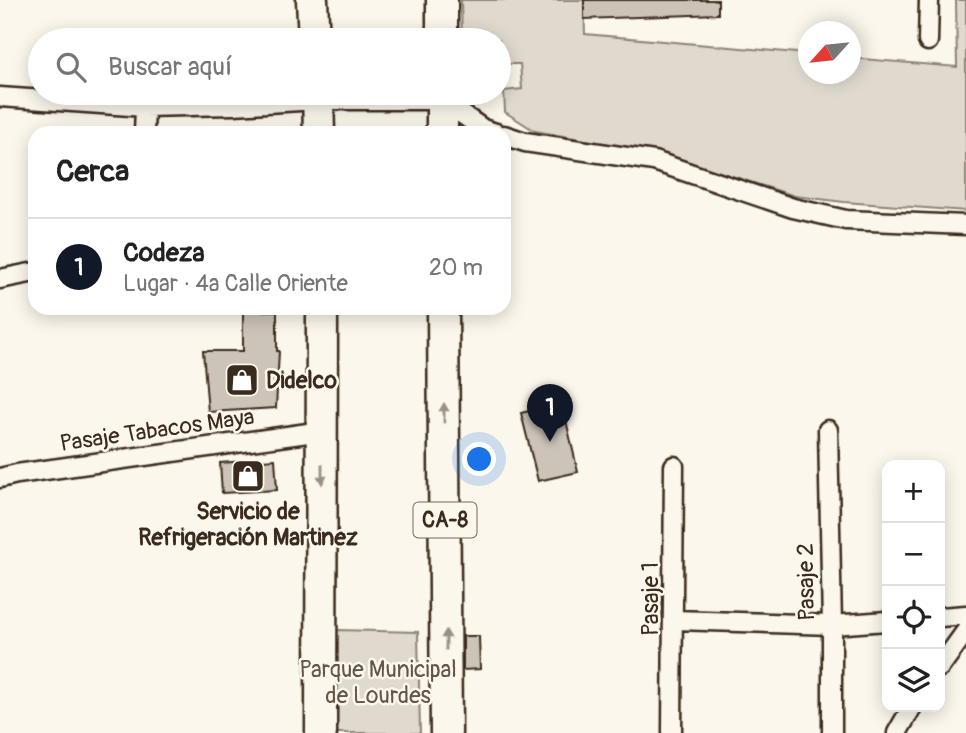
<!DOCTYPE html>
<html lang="es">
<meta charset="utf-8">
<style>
body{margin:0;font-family:Pangolin,sans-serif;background:#f2f2f2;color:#222}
.controls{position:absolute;right:21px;bottom:21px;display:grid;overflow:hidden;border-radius:14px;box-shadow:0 4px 18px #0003}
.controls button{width:63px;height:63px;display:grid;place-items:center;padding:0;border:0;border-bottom:2px solid #e0e0e0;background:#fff;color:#222;font:35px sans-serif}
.compass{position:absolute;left:798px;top:21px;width:63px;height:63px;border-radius:50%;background:#fff;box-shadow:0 4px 18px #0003;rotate:243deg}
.you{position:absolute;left:480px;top:460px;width:24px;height:24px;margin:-18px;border:5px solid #fff;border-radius:50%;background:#1a73e8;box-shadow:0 0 0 10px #1a73e833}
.badge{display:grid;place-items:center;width:46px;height:46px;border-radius:50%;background:#111827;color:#fff;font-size:23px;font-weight:700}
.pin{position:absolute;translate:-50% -58px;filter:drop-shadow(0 2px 4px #0008)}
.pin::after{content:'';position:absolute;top:37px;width:24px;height:21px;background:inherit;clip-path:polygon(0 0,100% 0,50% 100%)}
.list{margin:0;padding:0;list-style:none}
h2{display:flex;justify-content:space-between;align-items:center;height:91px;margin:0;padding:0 28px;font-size:30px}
h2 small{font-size:23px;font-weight:400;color:#767676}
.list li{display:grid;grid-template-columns:46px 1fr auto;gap:21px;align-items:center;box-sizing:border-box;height:98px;padding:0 28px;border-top:2px solid #e0e0e0}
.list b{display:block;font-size:26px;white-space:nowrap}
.list p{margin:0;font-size:23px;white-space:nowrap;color:#767676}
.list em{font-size:23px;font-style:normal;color:#767676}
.icon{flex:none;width:38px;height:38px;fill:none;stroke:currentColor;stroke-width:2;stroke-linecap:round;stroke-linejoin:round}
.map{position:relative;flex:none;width:966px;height:733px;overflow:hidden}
.search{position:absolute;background:#fff;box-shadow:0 4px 18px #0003;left:28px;top:28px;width:483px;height:77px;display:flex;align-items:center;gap:18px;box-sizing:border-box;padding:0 24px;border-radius:38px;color:#767676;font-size:26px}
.panel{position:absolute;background:#fff;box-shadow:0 4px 18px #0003;left:28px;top:126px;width:483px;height:189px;border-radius:21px}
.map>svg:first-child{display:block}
.green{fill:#dfd9ce;stroke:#8d8276;stroke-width:2}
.building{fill:#ccc4b9;stroke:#3b2a1e;stroke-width:2}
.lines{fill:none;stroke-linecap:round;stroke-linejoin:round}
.minor-casing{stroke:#3b2a1e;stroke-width:23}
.trunk-casing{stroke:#3b2a1e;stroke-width:35}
.minor{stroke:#fbf7ec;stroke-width:18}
.trunk{stroke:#fbf7ec;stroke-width:30}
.oneway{fill:#9b9085}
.labels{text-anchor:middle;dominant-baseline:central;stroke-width:5;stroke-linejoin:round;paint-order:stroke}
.shield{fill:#fbf7ec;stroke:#75685c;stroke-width:2}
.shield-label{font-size:21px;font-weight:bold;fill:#3b2a1e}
.poi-label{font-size:23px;font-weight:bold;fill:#3b2a1e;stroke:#fbf7ec;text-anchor:start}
.street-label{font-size:23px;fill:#3b2a1e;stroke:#fbf7ec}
.park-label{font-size:23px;fill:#64564a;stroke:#fbf7ec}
</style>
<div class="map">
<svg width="966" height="733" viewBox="0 0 966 733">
<rect width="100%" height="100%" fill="#fbf7ec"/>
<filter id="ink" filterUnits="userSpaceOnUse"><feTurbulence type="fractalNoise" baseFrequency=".0143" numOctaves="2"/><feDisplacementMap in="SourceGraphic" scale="14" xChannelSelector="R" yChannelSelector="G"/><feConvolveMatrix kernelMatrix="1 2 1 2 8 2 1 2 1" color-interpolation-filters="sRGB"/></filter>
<g filter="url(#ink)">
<path class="green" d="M461 0H584L585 34 808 54V74H850L851 58 957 67 956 0H966V211L844 202 795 196 659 153 535 131 505 112 504 91 522 89 520 64H499V40H462Z
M337 630 418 632 420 733H337Z"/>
<path class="building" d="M584 0H718V14L584 19Z
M243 311H277V351H279L276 408 208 412 203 351H243Z
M562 403 578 472 538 481 521 413Z
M275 459 277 490 222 493 220 463Z
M463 636H479L480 669 463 670Z"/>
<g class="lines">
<defs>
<path id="minor" d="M928 41 929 0
M0 97 145 107 234 105 318 100H442L483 129 496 133
M144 133 145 107
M504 135 525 142 654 161 793 208 846 220 966 225
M0 279 35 272
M828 430 832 625V733
M0 478 17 474 322 431
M940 617 966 615
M674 620 832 625 887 621
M940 667 966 631
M672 733 674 466
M897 733 912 707"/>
<path id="trunk" d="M312 0 314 40
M442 0V40
M318 93 319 133
M442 93V133
M443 308 446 733
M321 733 322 308"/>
</defs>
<use href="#minor" class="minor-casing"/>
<use href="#trunk" class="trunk-casing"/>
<use href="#minor" class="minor"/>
<use href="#trunk" class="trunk"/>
</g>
<defs><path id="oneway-solid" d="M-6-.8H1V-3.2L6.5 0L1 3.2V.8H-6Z" transform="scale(1.75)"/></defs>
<g class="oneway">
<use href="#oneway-solid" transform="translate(444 413) rotate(-90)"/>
<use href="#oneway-solid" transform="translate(322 474) rotate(90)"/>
<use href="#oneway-solid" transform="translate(446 640) rotate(-90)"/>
</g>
</g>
<defs>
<symbol id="shop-square" viewBox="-11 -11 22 22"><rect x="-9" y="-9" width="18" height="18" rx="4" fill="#3b2a1e" stroke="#fbf7ec"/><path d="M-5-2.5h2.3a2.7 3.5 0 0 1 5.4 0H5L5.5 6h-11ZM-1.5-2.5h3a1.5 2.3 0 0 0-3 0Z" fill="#fff"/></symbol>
</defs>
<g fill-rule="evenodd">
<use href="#shop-square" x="223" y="361" width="38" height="38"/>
<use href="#shop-square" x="229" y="457" width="38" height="38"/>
</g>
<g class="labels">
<rect class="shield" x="413.5" y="502.5" width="63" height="35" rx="5"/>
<g class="shield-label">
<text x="445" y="520">CA-8</text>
</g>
<g class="poi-label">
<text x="266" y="380">Didelco</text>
<text x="248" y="511" text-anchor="middle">Servicio de<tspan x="248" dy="26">Refrigeración Martinez</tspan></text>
</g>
<g class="street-label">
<text transform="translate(157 430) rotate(-8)">Pasaje Tabacos Maya</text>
<text transform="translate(806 582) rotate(-91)">Pasaje 2</text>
<text transform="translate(650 599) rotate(-90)">Pasaje 1</text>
</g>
<g class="park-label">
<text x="378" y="669">Parque Municipal<tspan x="378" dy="26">de Lourdes</tspan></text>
</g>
</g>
</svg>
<div class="controls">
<button>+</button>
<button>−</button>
<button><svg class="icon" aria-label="locate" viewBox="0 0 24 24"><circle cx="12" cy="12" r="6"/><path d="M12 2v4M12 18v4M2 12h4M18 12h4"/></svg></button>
<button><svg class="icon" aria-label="layers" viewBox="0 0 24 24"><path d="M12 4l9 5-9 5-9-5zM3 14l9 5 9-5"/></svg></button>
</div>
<svg class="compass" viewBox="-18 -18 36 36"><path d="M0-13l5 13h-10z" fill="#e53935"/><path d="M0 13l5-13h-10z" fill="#767676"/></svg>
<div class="you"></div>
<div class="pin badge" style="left:550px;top:442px">1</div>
<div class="search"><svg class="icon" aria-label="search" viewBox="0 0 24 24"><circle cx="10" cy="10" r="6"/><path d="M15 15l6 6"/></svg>Buscar aquí</div>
<section class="panel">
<h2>Cerca<small></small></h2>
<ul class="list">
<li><span class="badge">1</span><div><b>Codeza</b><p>Lugar · 4a Calle Oriente</p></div><em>20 m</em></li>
</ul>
</section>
</div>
